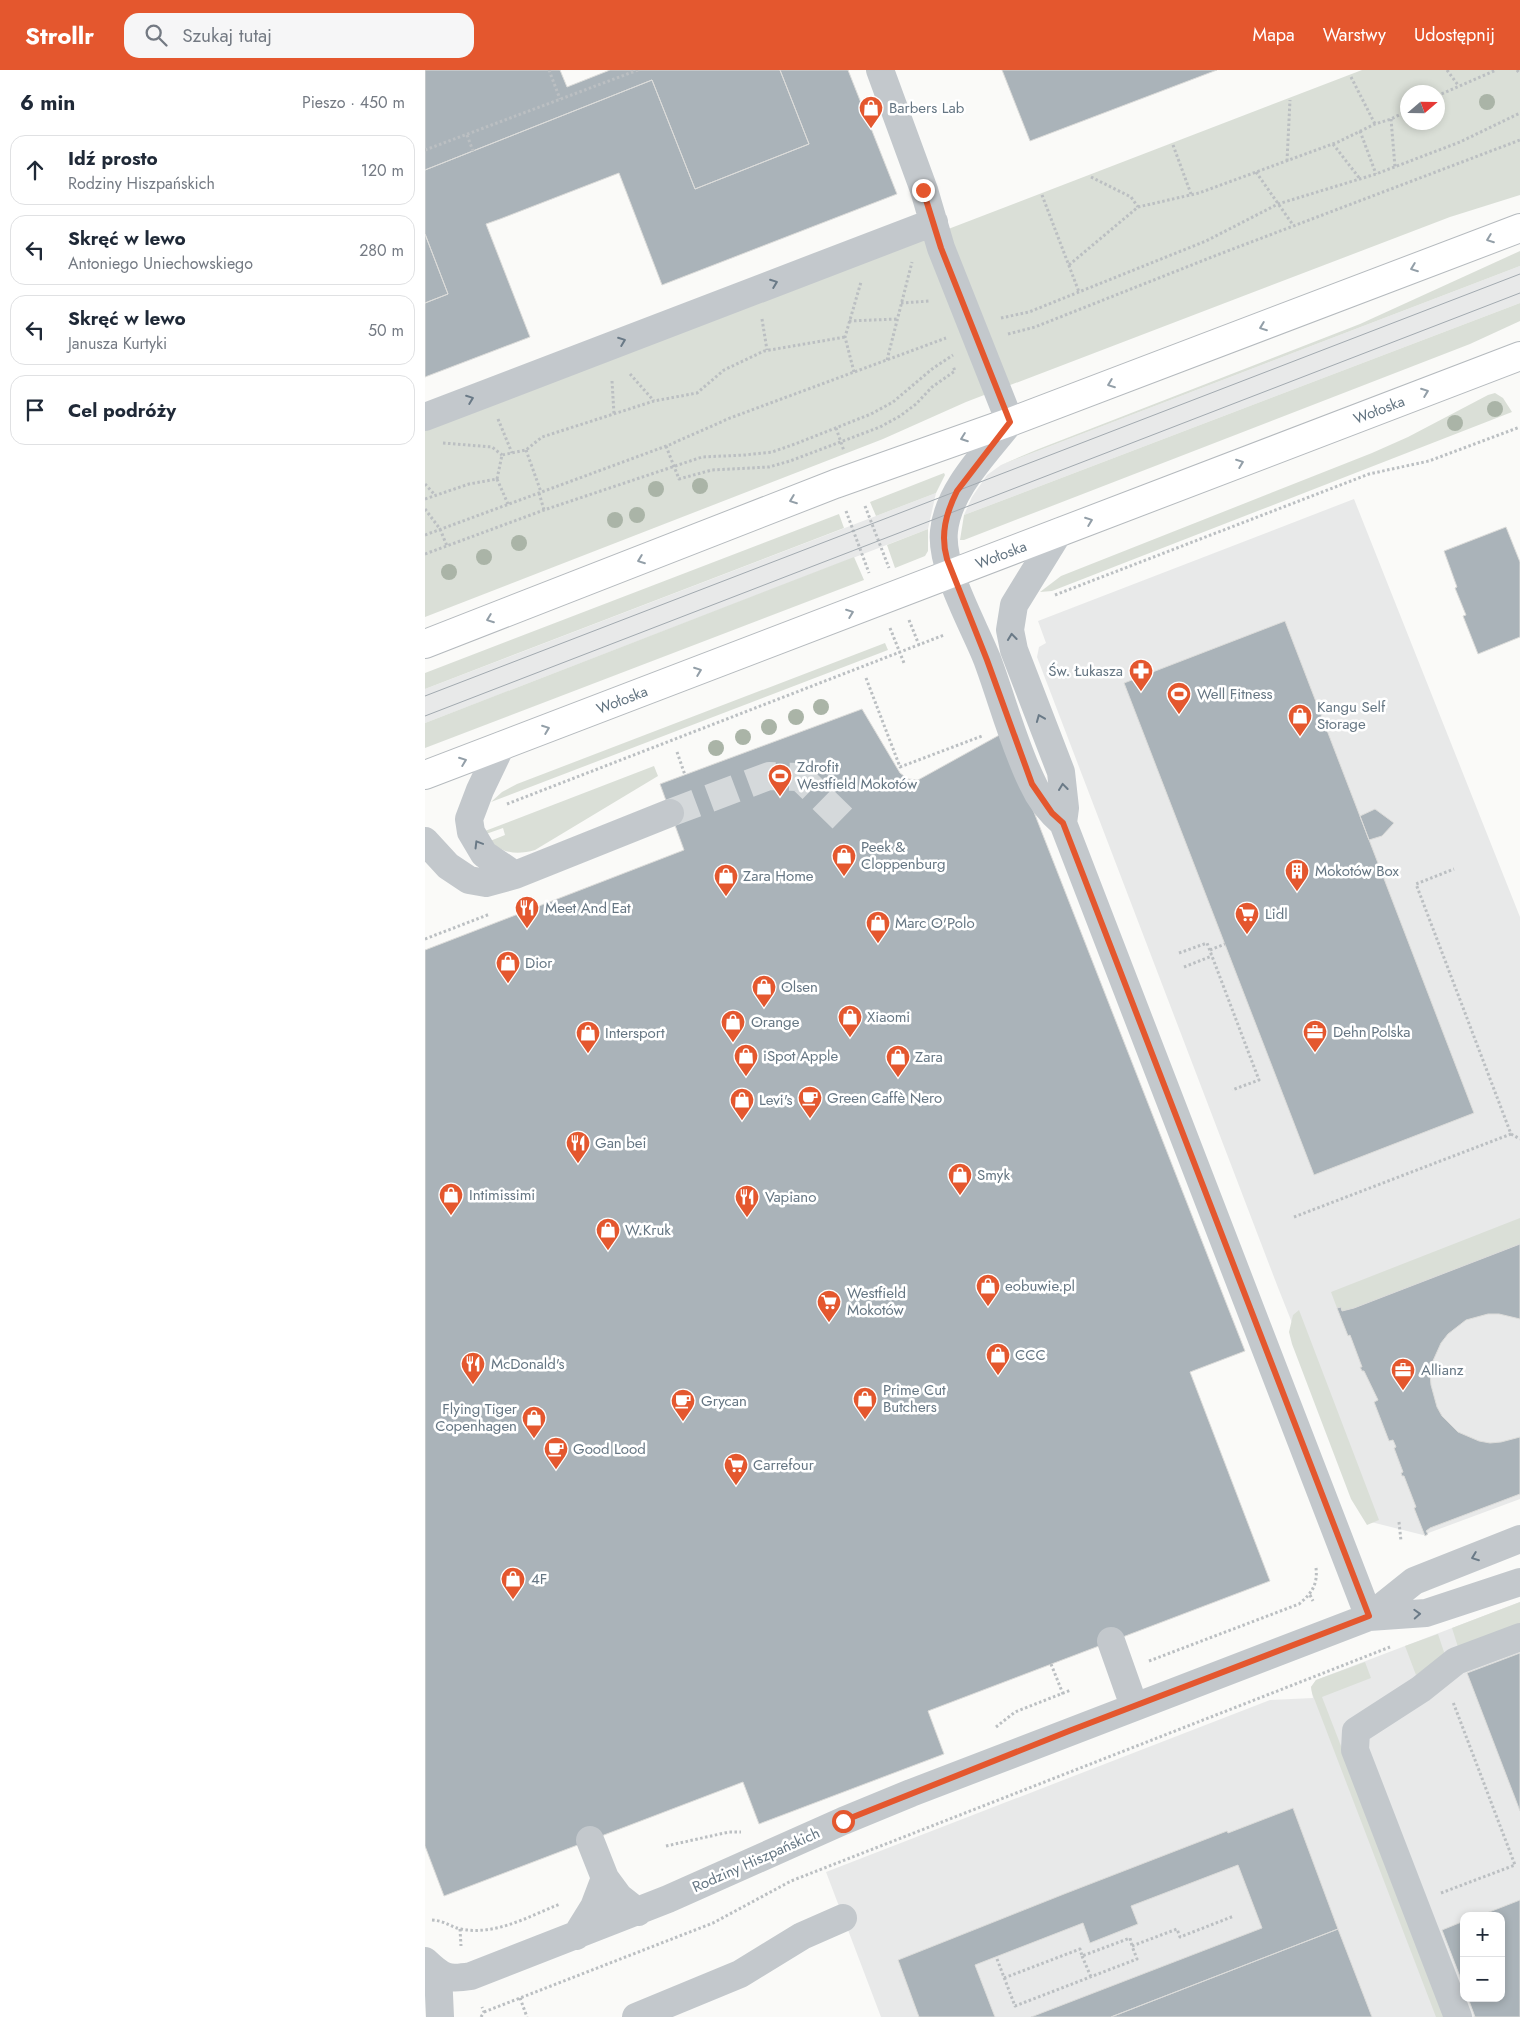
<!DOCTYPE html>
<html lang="pl">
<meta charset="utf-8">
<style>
body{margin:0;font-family:Jost,sans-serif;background:#f6f6f7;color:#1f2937}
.controls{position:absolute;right:15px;bottom:15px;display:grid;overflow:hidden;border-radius:10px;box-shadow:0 2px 8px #0003}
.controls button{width:45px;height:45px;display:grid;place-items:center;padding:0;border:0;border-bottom:1px solid #e0e1e3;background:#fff;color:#1f2937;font:25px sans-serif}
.compass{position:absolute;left:975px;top:15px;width:45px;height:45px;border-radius:50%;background:#fff;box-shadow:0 2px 8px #0003;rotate:70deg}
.stop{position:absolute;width:15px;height:15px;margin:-11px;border:4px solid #e4572e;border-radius:50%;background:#fff}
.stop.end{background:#e4572e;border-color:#fff;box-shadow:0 1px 5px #0008}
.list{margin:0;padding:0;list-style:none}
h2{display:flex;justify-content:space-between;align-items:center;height:65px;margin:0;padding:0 20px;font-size:21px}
h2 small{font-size:16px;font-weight:400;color:#747a83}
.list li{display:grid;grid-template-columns:32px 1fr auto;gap:15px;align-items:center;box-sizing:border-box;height:70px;margin:0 10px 10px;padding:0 10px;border:1px solid #e0e1e3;border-radius:15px}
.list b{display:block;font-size:19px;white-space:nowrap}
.list p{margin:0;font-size:16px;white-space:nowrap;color:#747a83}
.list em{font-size:16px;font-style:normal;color:#747a83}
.icon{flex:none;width:28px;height:28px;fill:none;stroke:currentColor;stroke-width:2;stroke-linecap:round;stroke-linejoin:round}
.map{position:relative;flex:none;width:1095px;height:1947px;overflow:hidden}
header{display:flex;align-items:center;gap:30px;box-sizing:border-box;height:70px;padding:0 25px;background:#e4572e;color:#fff}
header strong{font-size:24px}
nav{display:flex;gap:28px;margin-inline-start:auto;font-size:18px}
.search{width:350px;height:45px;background:#f6f6f7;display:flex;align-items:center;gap:12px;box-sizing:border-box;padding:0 18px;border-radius:15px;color:#747a83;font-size:19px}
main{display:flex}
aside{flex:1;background:#fff}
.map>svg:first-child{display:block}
.built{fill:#e8e9e9;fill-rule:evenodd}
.green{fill:#dadfd7;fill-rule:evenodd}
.building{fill:#aab3b9;stroke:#dcdcda}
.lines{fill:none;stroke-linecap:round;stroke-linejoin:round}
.minor-tunnel{stroke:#d5d9db;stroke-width:28;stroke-dasharray:28 14;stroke-linecap:butt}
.major-casing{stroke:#b5babe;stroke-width:30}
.path{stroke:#bbbfc2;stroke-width:3;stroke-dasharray:2.5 2.5;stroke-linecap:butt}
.minor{stroke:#c3c8cc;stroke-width:28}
.major{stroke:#fff;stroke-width:28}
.tram{stroke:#a2aab0;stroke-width:1}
.tree{fill:#aab4a7}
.oneway{stroke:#939fa8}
.oneway2{stroke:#6a7a87}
.route{stroke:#e4572e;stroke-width:6}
.labels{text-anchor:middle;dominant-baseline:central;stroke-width:5;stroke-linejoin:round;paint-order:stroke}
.poi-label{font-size:15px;fill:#657683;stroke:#fff;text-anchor:start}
.street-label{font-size:15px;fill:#657683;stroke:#fff}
</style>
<header>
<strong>Strollr</strong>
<div class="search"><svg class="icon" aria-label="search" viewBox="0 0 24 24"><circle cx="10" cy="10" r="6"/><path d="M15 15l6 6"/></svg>Szukaj tutaj</div>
<nav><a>Mapa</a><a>Warstwy</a><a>Udostępnij</a></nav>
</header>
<main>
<aside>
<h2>6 min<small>Pieszo · 450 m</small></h2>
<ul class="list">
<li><svg class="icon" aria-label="ahead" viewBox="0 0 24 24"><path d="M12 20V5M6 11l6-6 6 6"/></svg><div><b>Idź prosto</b><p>Rodziny Hiszpańskich</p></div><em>120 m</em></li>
<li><svg class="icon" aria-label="left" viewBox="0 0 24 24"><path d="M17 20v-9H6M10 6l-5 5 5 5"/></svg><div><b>Skręć w lewo</b><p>Antoniego Uniechowskiego</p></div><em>280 m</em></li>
<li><svg class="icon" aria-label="left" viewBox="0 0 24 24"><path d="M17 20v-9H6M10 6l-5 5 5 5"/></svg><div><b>Skręć w lewo</b><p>Janusza Kurtyki</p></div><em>50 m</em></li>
<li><svg class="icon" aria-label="arrive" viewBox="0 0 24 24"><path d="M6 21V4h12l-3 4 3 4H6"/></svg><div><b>Cel podróży</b></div></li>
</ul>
</aside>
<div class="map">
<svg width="1095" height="1947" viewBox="0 0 1095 1947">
<rect width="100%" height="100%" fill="#fafaf8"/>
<path class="built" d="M1095 196V233L539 445 547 427 562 405 576 395Z
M511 423 503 459 0 653V619Z
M929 429 1095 847V1429L998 1465 946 1452 852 1215 612 587 614 577 621 573 613 551Z
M1095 1532V1947H456L401 1802 845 1630 888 1628 886 1617 891 1610ZM1039 1846H1076V1928H1039Z"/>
<path class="green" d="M937 0H1095V125L1025 147 541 332 458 369 0 547V360ZM982 22H1012V52H982Z
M1095 181V196L576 395 611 380 935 254Z
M1095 233V251L1045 274 539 470H535L539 445Z
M1070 323 1078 328 1087 342 627 521 615 522 636 506 947 383 983 367 1063 325Z
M519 403 520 405 511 423 451 446 445 432Z
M414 444 419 458 0 619V603Z
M503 459V481L500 486 470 498 462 475Z
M429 487 439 510 0 678V653Z
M460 573 463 580 66 732 77 722 92 714Z
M229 696 233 706 110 780C93 785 78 784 65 771L80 765 78 758 61 764 60 761Z
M1095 1148V1174L929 1238 917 1241 916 1237 912 1238 906 1222Z
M874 1240 954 1450 942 1455 926 1429 867 1274 864 1262 868 1245Z
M1095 1532V1554L1033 1577 1027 1558Z
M1013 1564 1020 1585 991 1605 980 1576Z
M940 1592 946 1608 897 1627 1021 1947H1011L887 1623 886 1617 891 1610Z"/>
<path class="building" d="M0 0H135L142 17 185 0H355L384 74 270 119 227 10 0 100Z
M355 0H423L472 124 237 215 194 103 75 149 61 154 105 267 0 307V233L23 224 0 164V100L227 10 270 119 384 74Z
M577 0H792L605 71Z
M0 164 23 224 0 233Z
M1081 457 1095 492V567L1053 584 1038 546 1041 545 1030 518 1032 517 1019 481Z
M860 551 1049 1043 889 1105 699 613Z
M437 639 475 703 483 709 493 710 578 663 820 1281 765 1302 845 1511 503 1641 519 1684 334 1754 318 1712 19 1826 0 1776V880L259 780 235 714Z
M950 739 969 753 957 766 944 770 935 746Z
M1095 1174V1249L1074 1244H1063L1041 1250 1023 1264 1016 1273 1007 1293 1005 1304 1006 1315 1012 1337 1017 1346 1033 1362 1054 1371 1065 1373 1076 1372 1095 1367V1424L1005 1458 1001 1461 1003 1464 1000 1466 989 1438 991 1437 979 1406H977L976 1403 978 1402 969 1378 971 1377 968 1370 964 1371 949 1332 953 1330 939 1301H937L935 1297H937L925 1265 923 1266 912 1238 916 1237 917 1241 929 1238Z
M1095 1583V1741L1042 1603Z
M868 1738 913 1859 686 1947H606L837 1858 813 1795 706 1836 713 1854 665 1873 658 1853 550 1895 570 1947H494L473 1890 639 1824 802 1761 803 1763Z
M1095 1830V1947H1050L1043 1928H1076V1846H1054Z
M1039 1851V1917L1017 1860Z
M913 1859 947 1947H686Z"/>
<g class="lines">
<path class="minor-tunnel" d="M245 743 344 706 375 707 427 758"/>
<defs>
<path id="major" d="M0 574 410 414 585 352 1095 158
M0 705 1095 286"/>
</defs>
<use href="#major" class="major-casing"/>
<path class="path" d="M124 0 135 29
M1022 0 1033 15
M1092 0 1095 4
M926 7 950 54
M1012 26 1071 0
M966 49 970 97
M935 61 951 104
M42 65 48 81
M908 74 935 109
M748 75 766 124
M0 80 213 0
M862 91 865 30
M831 102 868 155
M666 107 706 127 713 137
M617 125 654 222
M644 195 713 137 774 123 913 72 950 54 966 49 982 41
M476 233 505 231
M576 248 604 242 781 171 853 134 951 104 1035 72 1095 43
M337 249 342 280
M424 251 472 249
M583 264 610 257 792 185 1095 70
M462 290 487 192
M429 302 420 267 436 212
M205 304 229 331
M187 311 189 344
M73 349 87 383
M411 358 419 381
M18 373 67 377 77 385
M241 376 254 409 287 400 344 397 365 391 455 357 475 346 491 334 507 317 530 301 528 296
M101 380 116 422
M72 409 83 434
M0 414 10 425
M114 423 119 440
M0 429 44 414 72 409 77 385 101 380 117 367 229 331 272 323 299 300 339 281 420 267
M440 436 464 498
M0 439 15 459 22 476
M421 441 444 503
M0 465 244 375 305 348 521 268
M0 484 119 440 277 387 320 385 347 382 370 374 446 344 468 332 507 299 528 285
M630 525 944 404 1004 391 1095 357
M484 550 494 575
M465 558 479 593
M441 608 475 697 557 666
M252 682 260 705
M82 734 519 565
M0 869 65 844
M785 880 800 874
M754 883 782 873 834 1010 807 1020
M759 897 787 886
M1086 1064 1095 1069
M869 1147 1086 1064 991 814 1029 799
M974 1452 976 1471
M885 1525 888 1531
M724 1591 874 1534C886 1524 893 1515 891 1498
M626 1594 638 1624
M571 1657 590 1642 646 1620
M241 1776 304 1762H316
M1016 1823 1090 1795 1028 1632
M7 1850C21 1851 25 1857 36 1859 70 1866 105 1846 135 1834
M35 1859 36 1876
M657 1886 666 1907
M572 1889 590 1936 712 1889 707 1876 752 1859 755 1867 809 1846
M579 1908 655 1879 657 1886 705 1868 707 1876
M95 1928 102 1947
M59 1942 288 1853 366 1811 965 1577
M56 1947 59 1942 57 1937"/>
<path class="minor" d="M455 0 499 120 516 178 585 352C561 383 523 420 519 461 515 497 548 554 562 589 577 629 589 676 608 714 615 730 625 742 638 753
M0 347 509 152
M634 462 589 535 585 560 589 580 636 702 640 738 638 753 944 1547
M76 676 55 720 44 749 46 762 59 784 90 805
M0 771 23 796 44 810 61 813 90 805 245 743
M944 1547 989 1511 1095 1469
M686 1571 709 1636
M165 1770 180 1808 194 1827 213 1842
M151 1866 169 1837 180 1808
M0 1891C18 1908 22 1910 46 1906L243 1829 418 1751 486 1723 944 1547 1001 1543 1095 1512
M13 1903 15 1947
M211 1947 315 1904 377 1866 418 1848
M1033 1947 930 1680 931 1661 996 1619 1031 1591 1095 1567"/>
<use href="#major" class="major"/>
<path class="tram" d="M0 626 1095 204
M0 646 1095 223"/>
</g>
<g class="tree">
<circle cx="1062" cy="32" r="8"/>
<circle cx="1070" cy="339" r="8"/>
<circle cx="1030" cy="353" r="8"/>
<circle cx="275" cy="416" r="8"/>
<circle cx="231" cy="419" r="8"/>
<circle cx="212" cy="445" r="8"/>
<circle cx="190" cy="450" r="8"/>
<circle cx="94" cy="473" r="8"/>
<circle cx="59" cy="487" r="8"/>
<circle cx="24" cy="502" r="8"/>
<circle cx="396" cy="637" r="8"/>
<circle cx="371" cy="647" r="8"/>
<circle cx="344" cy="657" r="8"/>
<circle cx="318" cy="667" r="8"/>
<circle cx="291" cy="678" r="8"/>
</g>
<defs><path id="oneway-chevron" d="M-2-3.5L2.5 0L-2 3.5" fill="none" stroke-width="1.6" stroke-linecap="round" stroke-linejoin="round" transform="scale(1.25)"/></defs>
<g class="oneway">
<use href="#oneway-chevron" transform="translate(1065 169) rotate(159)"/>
<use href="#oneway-chevron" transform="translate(989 198) rotate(159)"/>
<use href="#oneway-chevron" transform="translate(838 257) rotate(159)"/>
<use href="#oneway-chevron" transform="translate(686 314) rotate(159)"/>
<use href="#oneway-chevron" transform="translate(1000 322) rotate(-21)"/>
<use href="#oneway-chevron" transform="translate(539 368) rotate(160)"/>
<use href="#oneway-chevron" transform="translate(815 393) rotate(-21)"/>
<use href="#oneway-chevron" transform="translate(368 430) rotate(159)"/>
<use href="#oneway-chevron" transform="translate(664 451) rotate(-21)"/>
<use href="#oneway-chevron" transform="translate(216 490) rotate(159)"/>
<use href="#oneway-chevron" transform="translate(425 543) rotate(-21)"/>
<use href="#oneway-chevron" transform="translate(65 549) rotate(159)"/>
<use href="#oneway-chevron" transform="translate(273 601) rotate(-21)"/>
<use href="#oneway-chevron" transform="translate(121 659) rotate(-21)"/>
<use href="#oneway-chevron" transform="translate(38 691) rotate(-21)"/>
</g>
<g class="oneway2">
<use href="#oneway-chevron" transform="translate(349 213) rotate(-21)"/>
<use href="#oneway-chevron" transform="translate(197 271) rotate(-21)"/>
<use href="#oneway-chevron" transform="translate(45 329) rotate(-21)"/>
<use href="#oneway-chevron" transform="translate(587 567) rotate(-96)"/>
<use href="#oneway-chevron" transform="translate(615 648) rotate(-112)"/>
<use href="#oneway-chevron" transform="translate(638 717) rotate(-97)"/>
<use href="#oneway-chevron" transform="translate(53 774) rotate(-121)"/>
<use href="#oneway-chevron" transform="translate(1050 1487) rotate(159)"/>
<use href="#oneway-chevron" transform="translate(992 1544) rotate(-3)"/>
</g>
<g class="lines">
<path class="route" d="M418 1751 644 1661 944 1546 638 753 627 743 607 714 562 590 522 489C515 465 521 443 532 421L585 352 516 178 498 120"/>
</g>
<defs>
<symbol id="shop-pin" viewBox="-11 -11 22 30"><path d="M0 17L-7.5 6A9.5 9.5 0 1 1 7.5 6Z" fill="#e4572e" stroke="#fff"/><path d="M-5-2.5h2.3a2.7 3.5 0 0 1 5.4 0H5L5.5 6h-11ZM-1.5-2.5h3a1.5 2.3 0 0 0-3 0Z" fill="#fff"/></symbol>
<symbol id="pharmacy-pin" viewBox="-11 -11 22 30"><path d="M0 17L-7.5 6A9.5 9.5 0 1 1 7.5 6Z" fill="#e4572e" stroke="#fff"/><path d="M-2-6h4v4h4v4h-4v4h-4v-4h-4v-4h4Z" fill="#fff"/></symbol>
<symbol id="stadium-pin" viewBox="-11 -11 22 30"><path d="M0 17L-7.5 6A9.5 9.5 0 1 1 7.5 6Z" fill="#e4572e" stroke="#fff"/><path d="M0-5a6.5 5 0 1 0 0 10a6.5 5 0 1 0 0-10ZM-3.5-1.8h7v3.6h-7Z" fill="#fff"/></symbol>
<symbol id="building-pin" viewBox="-11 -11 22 30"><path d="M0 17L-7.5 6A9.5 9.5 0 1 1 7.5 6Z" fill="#e4572e" stroke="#fff"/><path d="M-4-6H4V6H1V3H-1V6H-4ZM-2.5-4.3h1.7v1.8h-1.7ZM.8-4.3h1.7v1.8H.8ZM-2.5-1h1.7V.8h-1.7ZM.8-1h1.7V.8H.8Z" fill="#fff"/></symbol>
<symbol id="restaurant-pin" viewBox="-11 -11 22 30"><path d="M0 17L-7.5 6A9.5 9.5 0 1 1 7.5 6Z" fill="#e4572e" stroke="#fff"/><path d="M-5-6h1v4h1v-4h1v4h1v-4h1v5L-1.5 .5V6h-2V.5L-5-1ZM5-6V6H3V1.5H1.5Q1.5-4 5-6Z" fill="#fff"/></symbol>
<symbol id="supermarket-pin" viewBox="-11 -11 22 30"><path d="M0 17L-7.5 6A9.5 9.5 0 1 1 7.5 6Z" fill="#e4572e" stroke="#fff"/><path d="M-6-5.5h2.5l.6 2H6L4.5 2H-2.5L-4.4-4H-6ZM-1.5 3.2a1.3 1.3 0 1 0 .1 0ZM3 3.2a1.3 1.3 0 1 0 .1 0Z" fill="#fff"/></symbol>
<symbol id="office-pin" viewBox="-11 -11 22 30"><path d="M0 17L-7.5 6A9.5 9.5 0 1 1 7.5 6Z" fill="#e4572e" stroke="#fff"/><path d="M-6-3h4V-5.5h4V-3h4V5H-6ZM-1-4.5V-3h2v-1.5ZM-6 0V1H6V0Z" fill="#fff"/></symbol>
<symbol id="cafe-pin" viewBox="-11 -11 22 30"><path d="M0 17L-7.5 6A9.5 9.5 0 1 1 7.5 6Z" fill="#e4572e" stroke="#fff"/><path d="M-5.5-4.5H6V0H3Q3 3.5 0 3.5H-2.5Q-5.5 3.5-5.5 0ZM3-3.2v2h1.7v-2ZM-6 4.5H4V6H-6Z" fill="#fff"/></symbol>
</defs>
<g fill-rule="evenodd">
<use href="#shop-pin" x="432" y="24" width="28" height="38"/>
<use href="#pharmacy-pin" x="702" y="587" width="28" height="38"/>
<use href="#stadium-pin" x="740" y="610" width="28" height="38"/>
<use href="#shop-pin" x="861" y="632" width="28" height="38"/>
<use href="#stadium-pin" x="341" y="692" width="28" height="38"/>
<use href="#shop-pin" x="405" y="772" width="28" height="38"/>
<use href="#building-pin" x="858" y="787" width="28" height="38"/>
<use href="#shop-pin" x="287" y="792" width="28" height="38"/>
<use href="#restaurant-pin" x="88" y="824" width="28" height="38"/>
<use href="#supermarket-pin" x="808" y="830" width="28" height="38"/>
<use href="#shop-pin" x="439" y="839" width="28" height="38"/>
<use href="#shop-pin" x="69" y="879" width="28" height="38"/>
<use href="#shop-pin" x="325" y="903" width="28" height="38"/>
<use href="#shop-pin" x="411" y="933" width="28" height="38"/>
<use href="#shop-pin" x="294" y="938" width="28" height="38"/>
<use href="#office-pin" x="876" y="948" width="28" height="38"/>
<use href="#shop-pin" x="149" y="949" width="28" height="38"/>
<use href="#shop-pin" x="307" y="972" width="28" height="38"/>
<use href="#shop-pin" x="459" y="973" width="28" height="38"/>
<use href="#cafe-pin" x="371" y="1014" width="28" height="38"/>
<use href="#shop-pin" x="303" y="1016" width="28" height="38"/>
<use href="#restaurant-pin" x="139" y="1059" width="28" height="38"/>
<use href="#shop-pin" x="521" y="1091" width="28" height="38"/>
<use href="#shop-pin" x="12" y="1111" width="28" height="38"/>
<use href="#restaurant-pin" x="308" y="1113" width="28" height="38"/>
<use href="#shop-pin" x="169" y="1146" width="28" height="38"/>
<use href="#shop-pin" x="549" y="1202" width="28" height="38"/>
<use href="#supermarket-pin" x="390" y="1218" width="28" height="38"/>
<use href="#shop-pin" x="559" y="1271" width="28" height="38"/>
<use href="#restaurant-pin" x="34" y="1280" width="28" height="38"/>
<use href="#office-pin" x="964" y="1286" width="28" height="38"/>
<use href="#shop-pin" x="426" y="1315" width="28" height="38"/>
<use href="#cafe-pin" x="244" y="1317" width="28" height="38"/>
<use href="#shop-pin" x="95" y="1334" width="28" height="38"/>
<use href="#cafe-pin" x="117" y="1365" width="28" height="38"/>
<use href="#supermarket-pin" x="297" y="1381" width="28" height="38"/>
<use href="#shop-pin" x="74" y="1495" width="28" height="38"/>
</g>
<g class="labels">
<g class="poi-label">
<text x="464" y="38">Barbers Lab</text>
<text x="698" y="601" text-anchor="end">Św. Łukasza</text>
<text x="772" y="624">Well Fitness</text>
<text x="892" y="637">Kangu Self<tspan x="892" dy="17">Storage</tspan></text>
<text x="372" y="697">Zdrofit<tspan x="372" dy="17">Westfield Mokotów</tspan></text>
<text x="436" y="777">Peek &amp;<tspan x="436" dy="17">Cloppenburg</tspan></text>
<text x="890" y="801">Mokotów Box</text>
<text x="318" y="806">Zara Home</text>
<text x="120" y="838">Meet And Eat</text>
<text x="840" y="844">Lidl</text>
<text x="470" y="853">Marc O'Polo</text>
<text x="100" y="893">Dior</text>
<text x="356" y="917">Olsen</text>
<text x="442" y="947">Xiaomi</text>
<text x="326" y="952">Orange</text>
<text x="908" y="962">Dehn Polska</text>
<text x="180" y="963">Intersport</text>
<text x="338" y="986">iSpot Apple</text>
<text x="490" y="987">Zara</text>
<text x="402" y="1028">Green Caffè Nero</text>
<text x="334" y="1030">Levi's</text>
<text x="170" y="1073">Gan bei</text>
<text x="552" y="1105">Smyk</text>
<text x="44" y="1125">Intimissimi</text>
<text x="340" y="1127">Vapiano</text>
<text x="200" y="1160">W.Kruk</text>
<text x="580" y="1216">eobuwie.pl</text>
<text x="422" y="1223">Westfield<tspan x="422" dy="17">Mokotów</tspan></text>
<text x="590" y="1285">CCC</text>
<text x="66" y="1294">McDonald's</text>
<text x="996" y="1300">Allianz</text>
<text x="458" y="1320">Prime Cut<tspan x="458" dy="17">Butchers</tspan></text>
<text x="276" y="1331">Grycan</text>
<text x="92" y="1339" text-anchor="end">Flying Tiger<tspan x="92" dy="17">Copenhagen</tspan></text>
<text x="148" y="1379">Good Lood</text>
<text x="328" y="1395">Carrefour</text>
<text x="106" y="1509">4F</text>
</g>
<g class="street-label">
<text transform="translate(954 340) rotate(-21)">Wołoska</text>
<text transform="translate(576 485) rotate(-21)">Wołoska</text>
<text transform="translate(197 630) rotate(-21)">Wołoska</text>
<text transform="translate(331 1790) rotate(-24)">Rodziny Hiszpańskich</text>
</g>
</g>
</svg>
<div class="controls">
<button>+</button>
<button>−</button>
</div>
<svg class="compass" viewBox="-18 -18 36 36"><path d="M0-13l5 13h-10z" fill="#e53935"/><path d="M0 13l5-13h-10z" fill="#747a83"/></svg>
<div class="stop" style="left:418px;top:1751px"></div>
<div class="stop end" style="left:498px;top:120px"></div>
</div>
</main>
